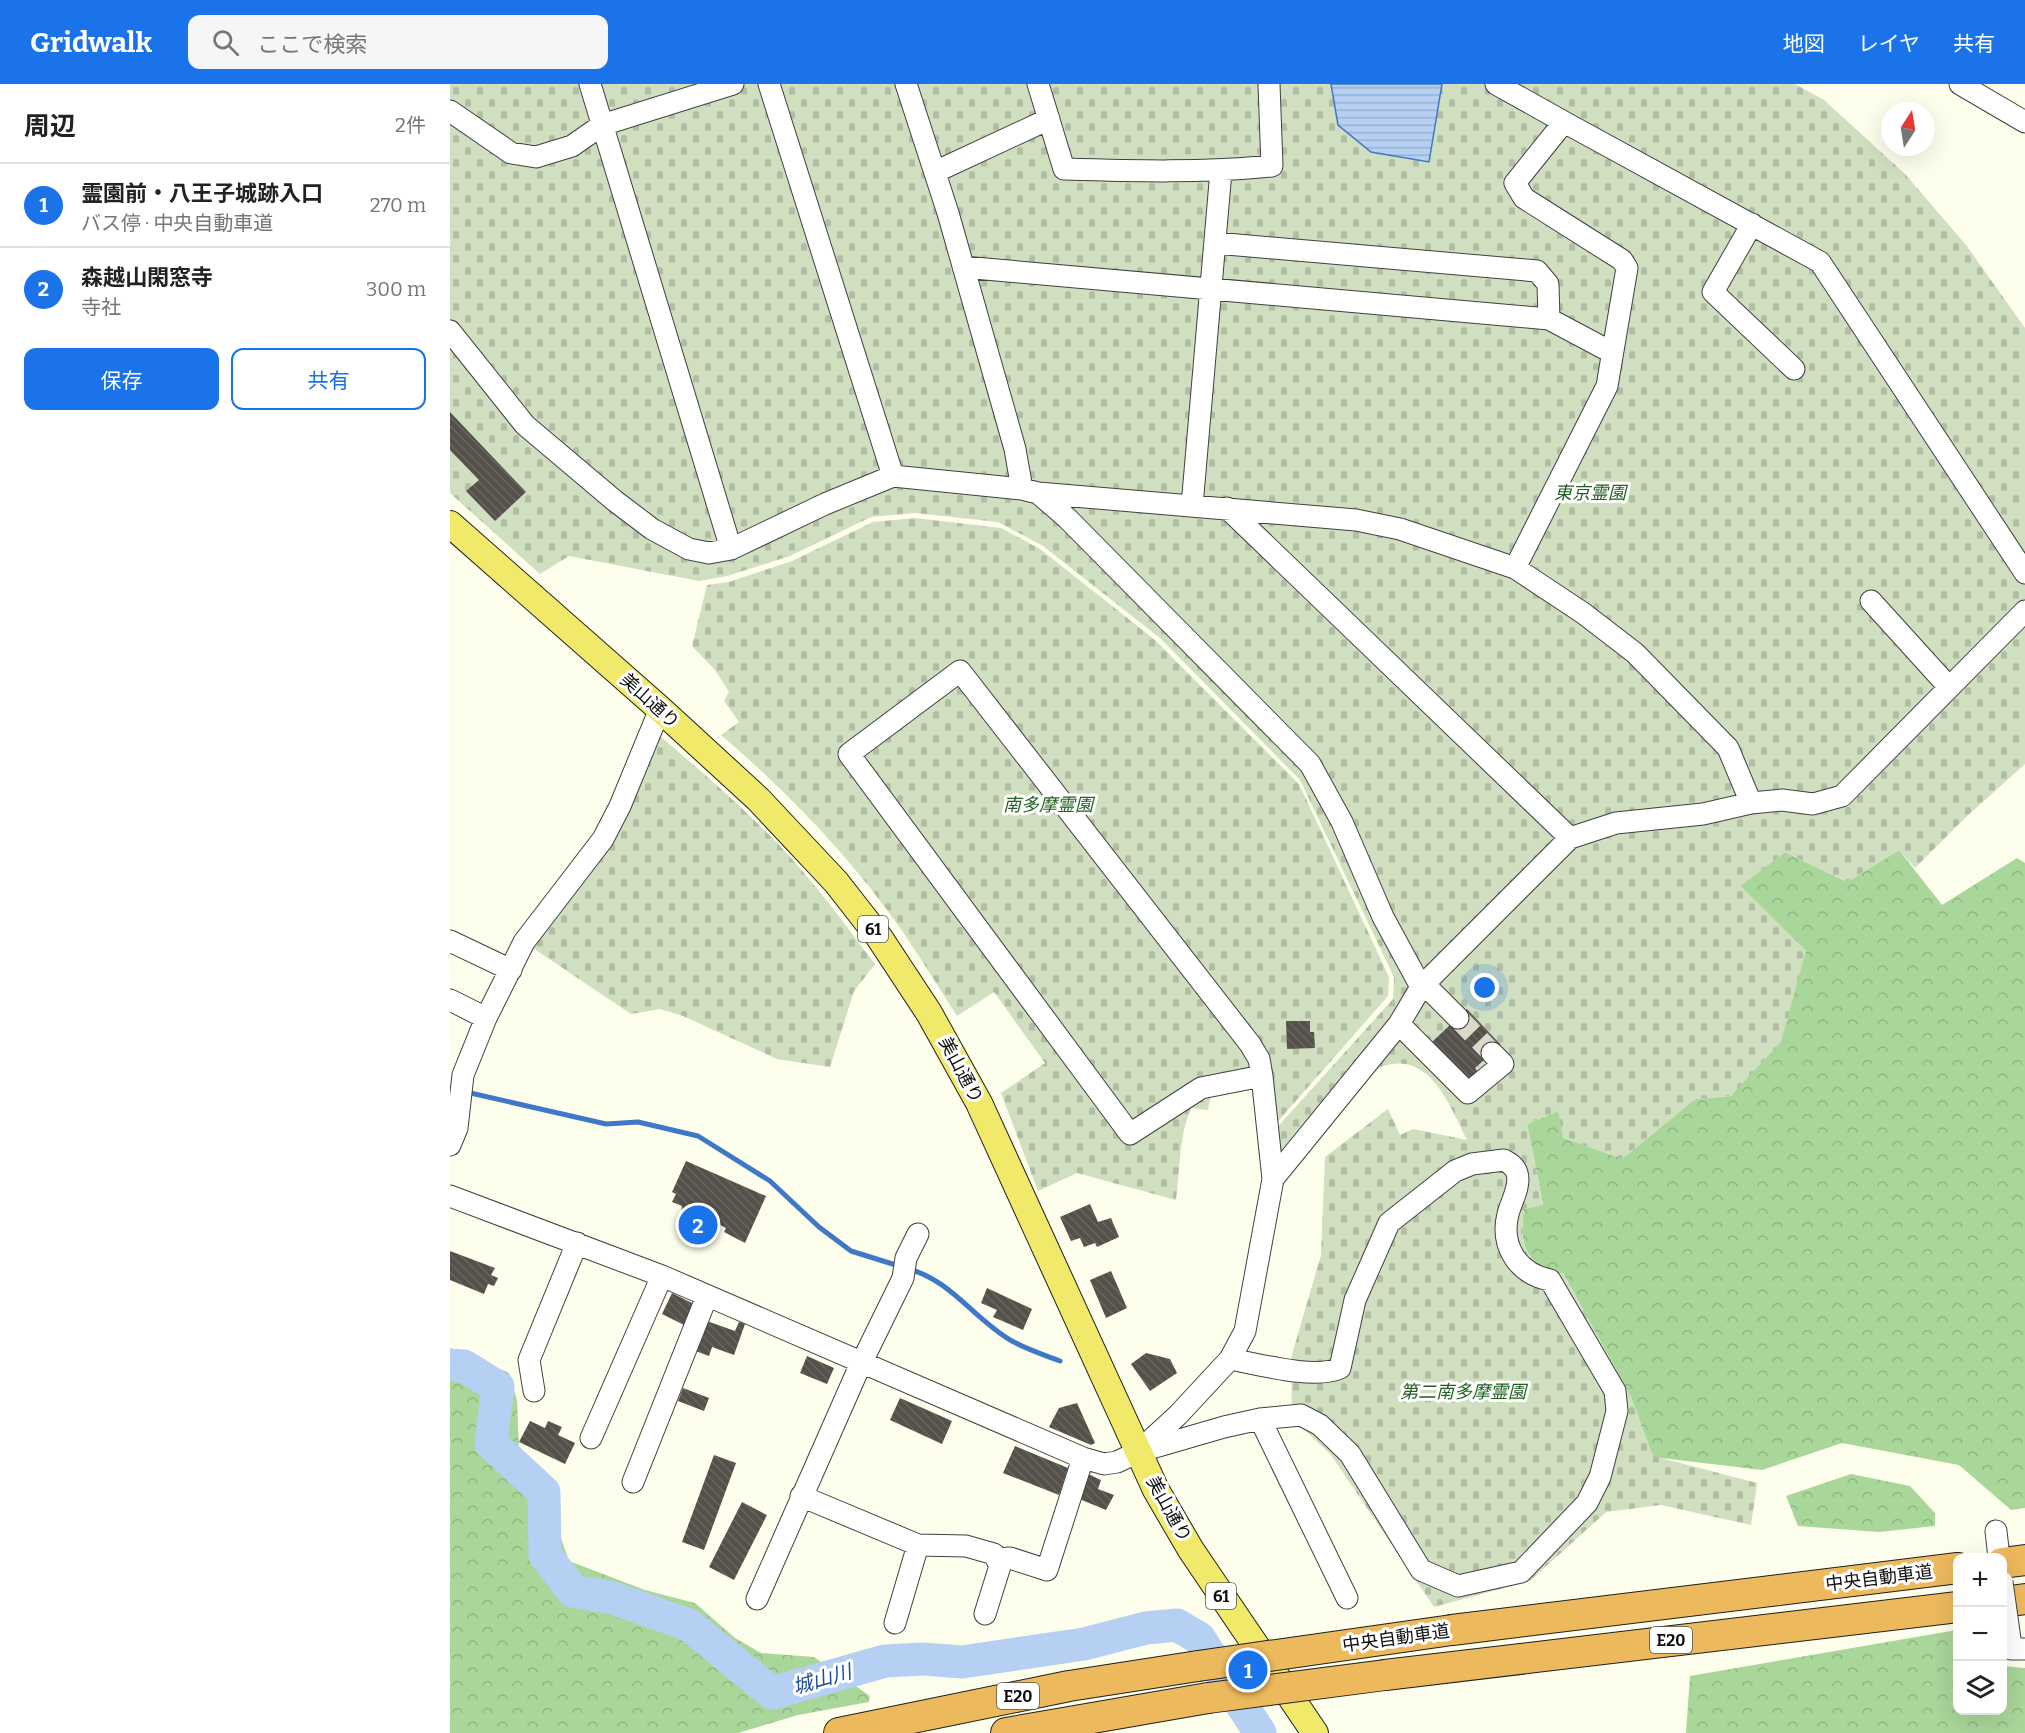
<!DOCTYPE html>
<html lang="ja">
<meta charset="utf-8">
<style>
body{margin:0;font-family:Bitter,"Noto Sans JP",serif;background:#f6f6f6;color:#222}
.controls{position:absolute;right:18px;bottom:18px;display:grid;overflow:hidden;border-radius:12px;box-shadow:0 6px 24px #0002}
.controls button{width:54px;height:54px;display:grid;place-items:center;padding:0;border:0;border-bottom:2px solid #e0e0e0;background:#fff;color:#222;font:30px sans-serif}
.compass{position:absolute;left:1431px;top:18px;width:54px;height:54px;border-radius:50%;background:#fff;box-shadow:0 6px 24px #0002;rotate:12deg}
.you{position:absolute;left:1035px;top:904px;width:21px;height:21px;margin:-15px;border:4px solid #fff;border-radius:50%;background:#1a73e8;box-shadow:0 0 0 9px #1a73e833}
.badge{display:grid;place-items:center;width:39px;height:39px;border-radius:50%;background:#1a73e8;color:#fff;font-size:20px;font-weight:700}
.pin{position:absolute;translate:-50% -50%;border:3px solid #fff;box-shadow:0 2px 6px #0006}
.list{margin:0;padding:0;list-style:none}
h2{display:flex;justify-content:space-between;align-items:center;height:78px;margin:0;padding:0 24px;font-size:26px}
h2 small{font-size:20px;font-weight:400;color:#767676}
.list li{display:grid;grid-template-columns:39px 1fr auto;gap:18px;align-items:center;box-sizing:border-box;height:84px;padding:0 24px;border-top:2px solid #e0e0e0}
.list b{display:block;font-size:22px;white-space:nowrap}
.list p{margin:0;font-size:20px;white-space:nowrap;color:#767676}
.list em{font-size:20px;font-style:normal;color:#767676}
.actions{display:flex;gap:12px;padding:18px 24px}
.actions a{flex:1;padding:14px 0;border:2px solid #1a73e8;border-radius:12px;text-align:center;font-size:21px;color:#1a73e8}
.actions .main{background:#1a73e8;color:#fff}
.icon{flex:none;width:33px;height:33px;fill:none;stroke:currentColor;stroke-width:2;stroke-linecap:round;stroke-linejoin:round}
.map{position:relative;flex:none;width:1575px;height:1649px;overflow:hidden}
header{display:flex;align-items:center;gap:36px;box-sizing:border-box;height:84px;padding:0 30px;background:#1a73e8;color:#fff}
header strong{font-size:28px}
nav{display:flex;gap:33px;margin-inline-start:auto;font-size:21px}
.search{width:420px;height:54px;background:#f6f6f6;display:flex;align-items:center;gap:15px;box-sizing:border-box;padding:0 21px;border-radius:12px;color:#767676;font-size:22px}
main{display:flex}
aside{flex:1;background:#fff}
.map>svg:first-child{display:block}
.forest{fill:url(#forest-crowns)}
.cemetery{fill:url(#cemetery-stones)}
.water{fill:url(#water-rules);stroke:#3f78c6;stroke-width:1.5}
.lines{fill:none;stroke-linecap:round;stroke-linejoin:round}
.stream{stroke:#3f78c6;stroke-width:5}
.river{stroke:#b5d0f3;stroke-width:33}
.building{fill:url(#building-back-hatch)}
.minor-tunnel{stroke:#dadacb;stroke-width:21;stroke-dasharray:21 10;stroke-linecap:butt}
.minor-casing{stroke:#404040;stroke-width:23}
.major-casing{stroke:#1e1e1e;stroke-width:28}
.highway-casing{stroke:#1e1e1e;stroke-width:32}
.minor{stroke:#fff;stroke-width:21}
.major{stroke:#f1e96a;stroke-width:26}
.highway{stroke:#edb95d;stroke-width:30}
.minor-bridge-casing{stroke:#404040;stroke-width:23;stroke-linecap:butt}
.highway-bridge-casing{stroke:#1e1e1e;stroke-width:32;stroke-linecap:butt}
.minor-bridge{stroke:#fff;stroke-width:21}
.highway-bridge{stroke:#edb95d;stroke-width:30}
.labels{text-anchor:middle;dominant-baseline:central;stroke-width:6;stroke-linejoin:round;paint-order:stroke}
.shield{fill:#fff;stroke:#565656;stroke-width:1.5}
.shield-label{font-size:16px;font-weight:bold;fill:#0d0d0d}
.park-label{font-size:18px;font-style:italic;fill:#226121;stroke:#fff}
.street-label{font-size:18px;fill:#0d0d0d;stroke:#fff}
.water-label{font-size:20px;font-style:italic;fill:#1d4c98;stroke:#fff}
</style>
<header>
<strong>Gridwalk</strong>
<div class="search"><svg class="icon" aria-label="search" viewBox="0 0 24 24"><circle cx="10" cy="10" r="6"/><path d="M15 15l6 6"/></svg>ここで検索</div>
<nav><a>地図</a><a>レイヤ</a><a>共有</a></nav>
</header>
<main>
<aside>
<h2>周辺<small>2件</small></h2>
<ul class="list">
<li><span class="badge">1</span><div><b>霊園前・八王子城跡入口</b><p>バス停 · 中央自動車道</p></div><em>270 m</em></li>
<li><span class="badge">2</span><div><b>森越山閑窓寺</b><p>寺社</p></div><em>300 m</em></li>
</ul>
<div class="actions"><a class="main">保存</a><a>共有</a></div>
</aside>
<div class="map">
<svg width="1575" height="1649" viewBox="0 0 1575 1649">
<defs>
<pattern id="forest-crowns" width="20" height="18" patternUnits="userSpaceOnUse" patternTransform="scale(1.5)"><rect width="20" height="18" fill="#a9d699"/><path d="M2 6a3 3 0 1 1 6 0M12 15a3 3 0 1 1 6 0" fill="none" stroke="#90b683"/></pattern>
<pattern id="cemetery-stones" width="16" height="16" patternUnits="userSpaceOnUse" patternTransform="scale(1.5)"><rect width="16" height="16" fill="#cfdfc0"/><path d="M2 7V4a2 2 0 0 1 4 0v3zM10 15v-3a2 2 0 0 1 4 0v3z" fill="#b1bea4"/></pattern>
<pattern id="water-rules" width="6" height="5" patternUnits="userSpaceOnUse" patternTransform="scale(1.5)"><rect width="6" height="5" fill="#b5d0f3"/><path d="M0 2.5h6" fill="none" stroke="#9ab1cf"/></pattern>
<pattern id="building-back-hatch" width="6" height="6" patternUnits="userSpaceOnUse" patternTransform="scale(1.5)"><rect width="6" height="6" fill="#55504a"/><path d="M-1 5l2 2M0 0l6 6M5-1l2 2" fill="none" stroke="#686460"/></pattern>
</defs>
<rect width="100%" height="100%" fill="#fefeed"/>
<path class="forest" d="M1449 766 1492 821 1567 774 1575 779V1424L1561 1426 1509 1381 1392 1359 1312 1386 1203 1373 1181 1313 1113 1189 1096 1190C1072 1167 1070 1157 1074 1125L1093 1120 1077 1040 1108 1027 1172 1075 1245 1015 1281 1012 1356 867 1290 802 1335 768 1397 798Z
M0 1264 59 1289 67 1316 69 1364 88 1388 119 1477 195 1506 245 1519 285 1554 311 1569 364 1573 420 1612 419 1618 348 1631 288 1649H0Z
M1401 1390 1460 1402 1485 1429V1442L1429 1448 1348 1442 1336 1412Z
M1507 1546 1508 1626H1552L1553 1582 1575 1584V1649H1236L1240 1592Z"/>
<path class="cemetery" d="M0 0H1345L1374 16 1455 90 1516 161 1575 244V680L1515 734 1465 784 1449 766 1397 798 1335 768 1291 802 1356 867 1331 958 1281 1012 1245 1015 1172 1075 1113 1054 1108 1027 1077 1040 1093 1121 1074 1125C1070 1157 1072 1167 1096 1190L1113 1189 1181 1313 1203 1372 1307 1399 1301 1441 1211 1421 1156 1428 1080 1497 984 1523 881 1371 842 1334 841 1274 871 1171 875 1073 938 1025 950 1051 963 1045 1017 1056C998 1018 976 957 921 988L829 1090 823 1048 943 915 944 893 850 696 710 554 593 462 548 438 465 429 421 433 340 472 277 492 249 497 119 472 90 490 0 409Z
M465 434 551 444 590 465 705 556 849 700 939 893 938 912 823 1043 818 998 761 1009 758 1026 741 1024C729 1052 730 1085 726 1116L627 1089 588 1107 551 1009 595 979 544 908 507 932C489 904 472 876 453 848 402 775 339 709 271 651L289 638 274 617 279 608 265 586 242 562 257 501 279 498 342 477 423 438Z
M203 646C246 683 290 720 329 761 364 798 394 839 425 880L404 907 380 983 327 975 233 932 210 925 181 930 74 858 153 755Z"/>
<path class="water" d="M881 0H992L979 78 921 68 888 41Z"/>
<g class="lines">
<path class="stream" d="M16 1008 156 1040 188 1038 248 1052 320 1097 369 1143 401 1167 449 1182
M458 1185C500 1195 526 1237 562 1257 576 1265 594 1271 610 1277
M735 1531 736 1546"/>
<path class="river" d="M0 1281 14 1282 48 1303 41 1359 94 1408 95 1471 123 1507 163 1514 239 1541 322 1609 435 1577 473 1575 512 1578 634 1560 696 1544 727 1541 749 1554 810 1649"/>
</g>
<path class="building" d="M0 328 76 408 45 437 16 407 29 396 0 366Z
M1017 925 1051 961 1025 984 1029 990 1020 998 982 958Z
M836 937H860V948H864L865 964 837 965Z
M236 1077 316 1112 295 1159 274 1148 276 1144 249 1130 245 1134 231 1129 232 1122 222 1118 226 1110 222 1108Z
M640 1120 648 1138 661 1134 669 1153 647 1163 645 1159 634 1163 630 1154 621 1157 610 1133Z
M0 1167 45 1184 41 1191 48 1194 44 1202 38 1200 34 1210 0 1196Z
M661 1187 677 1224 656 1234 640 1196Z
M537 1204 582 1225 573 1246 543 1233 547 1226 531 1219Z
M222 1209 246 1221 236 1242 212 1230Z
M254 1236 285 1247 289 1238 295 1240 284 1271 262 1263 259 1272 243 1266Z
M696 1269 720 1275 727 1289 700 1307 681 1280Z
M357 1272 384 1284 377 1300 350 1289Z
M233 1304 259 1314 254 1327 228 1317Z
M450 1314 502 1337 492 1360 440 1336Z
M627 1319 645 1359 641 1361 599 1343 609 1324Z
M80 1337 95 1344 98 1337 112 1343 108 1351 125 1359 115 1380 69 1358Z
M565 1362 618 1384 609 1411 553 1389Z
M264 1371 286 1379 254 1466 232 1458Z
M636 1389 651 1396 648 1405 664 1411 656 1426 627 1414Z
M292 1418 317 1431 284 1496 259 1483Z"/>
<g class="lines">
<path class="minor-tunnel" d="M1008 934 1042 969"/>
<defs>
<path id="minor" d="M140 0 281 465
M319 0 443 392
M456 0 498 129 565 365 572 405
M588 0 614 85C684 87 753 89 822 82L819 0
M1046 0 1114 38 1065 99 1074 114 1172 176 1177 184 1157 302 1065 484
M1510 0 1575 38
M0 27 61 69 86 73 122 62 152 41 283 0
M1114 38 1370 178 1575 489
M485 88 599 35
M1302 140 1263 208 1344 285
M765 159 1087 187 1098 200 1099 235
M513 183 1099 235 1161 268
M0 247 75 341 165 417 202 445 239 465 259 469 281 465 375 420 443 392 572 405 588 409 617 434 860 680 892 738 933 833 971 903
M588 409 906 436 950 445 1065 484 1133 529 1185 569 1278 664 1301 719
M742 422 771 87
M777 424 1120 754
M1421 517 1498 602
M0 857 61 886
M974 900 1008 934
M0 916 36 934
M949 940 1018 1009 1053 980 1042 969
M0 1061 7 1044 13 991 36 934 74 858 153 755 170 722 210 625
M823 1095 949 940 971 903 1120 754 1166 739 1253 730 1301 719 1332 716 1363 720 1392 712 1575 527
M0 1112 212 1192 633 1374 654 1380 667 1378 688 1368 774 1343 810 1335 851 1331 870 1341 900 1370 971 1486 1008 1502 1071 1488 1137 1419 1150 1393 1167 1327 1165 1307 1100 1196C1068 1190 1050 1162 1058 1130 1061 1118 1071 1102 1067 1089 1065 1082 1059 1079 1054 1076L1022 1080 1005 1087 939 1139 905 1216 890 1284C865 1296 808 1280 780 1275
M84 1307 79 1276 127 1159
M810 1335 897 1514
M141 1354 212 1192
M691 1365 728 1331 780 1275 795 1247 823 1095 812 992 809 975 800 960 510 587 399 670 680 1050 751 1004 812 992
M183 1398 257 1212
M351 1412 468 1461 516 1462 544 1470 550 1482 535 1530
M1546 1447 1549 1474
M547 1475 560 1474 597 1486 633 1374
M307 1515 408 1286 453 1194 456 1174 468 1150
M445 1539 468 1461
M1560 1555 1561 1565H1575"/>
<path id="major" d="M0 440 210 625 308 715 386 798 429 853 479 929 529 1019 706 1406 741 1466 865 1649"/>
<path id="highway" d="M1552 1479 1575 1476
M1552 1518 1575 1515
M1002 1546 1508 1484
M935 1591 1508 1523
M389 1649 619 1602 748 1582
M556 1649 758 1614"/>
</defs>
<use href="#minor" class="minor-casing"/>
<use href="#major" class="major-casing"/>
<use href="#highway" class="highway-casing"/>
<use href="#minor" class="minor"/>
<use href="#major" class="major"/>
<use href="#highway" class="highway"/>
<defs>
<path id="minor-bridge" d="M1552 1498 1560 1555"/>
<path id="highway-bridge" d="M748 1582 1002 1546
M758 1614 935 1591"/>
</defs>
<use href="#minor-bridge" class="minor-bridge-casing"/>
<use href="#highway-bridge" class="highway-bridge-casing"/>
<use href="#minor-bridge" class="minor-bridge"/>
<use href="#highway-bridge" class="highway-bridge"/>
</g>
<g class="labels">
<g class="shield">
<rect x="408" y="832" width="30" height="26" rx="4.5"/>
<rect x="756" y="1499" width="30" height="26" rx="4.5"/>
<rect x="1200" y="1543" width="42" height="26" rx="4.5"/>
<rect x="547" y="1599" width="42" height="26" rx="4.5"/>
</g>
<g class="shield-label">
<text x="423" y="845">61</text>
<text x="771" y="1512">61</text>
<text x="1221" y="1556">E20</text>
<text x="568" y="1612">E20</text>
</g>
<g class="park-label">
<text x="1140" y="409">東京霊園</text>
<text x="598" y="721">南多摩霊園</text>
<text x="1013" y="1308">第二南多摩霊園</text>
</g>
<g class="street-label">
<text transform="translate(200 617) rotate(42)">美山通り</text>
<text transform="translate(511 986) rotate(62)">美山通り</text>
<text transform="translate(719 1425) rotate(61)">美山通り</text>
<text transform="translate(1429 1494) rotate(-7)">中央自動車道</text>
<text transform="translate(946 1554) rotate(-8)">中央自動車道</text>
</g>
<g class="water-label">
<text transform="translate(372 1595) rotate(-16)">城山川</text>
</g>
</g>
</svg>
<div class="controls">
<button>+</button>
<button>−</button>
<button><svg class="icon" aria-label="layers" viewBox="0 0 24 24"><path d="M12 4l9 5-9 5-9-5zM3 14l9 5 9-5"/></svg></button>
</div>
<svg class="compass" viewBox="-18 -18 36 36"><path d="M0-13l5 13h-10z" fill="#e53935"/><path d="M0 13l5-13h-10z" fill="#767676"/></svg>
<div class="you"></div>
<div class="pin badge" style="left:798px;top:1586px">1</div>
<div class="pin badge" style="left:248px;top:1141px">2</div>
</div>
</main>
